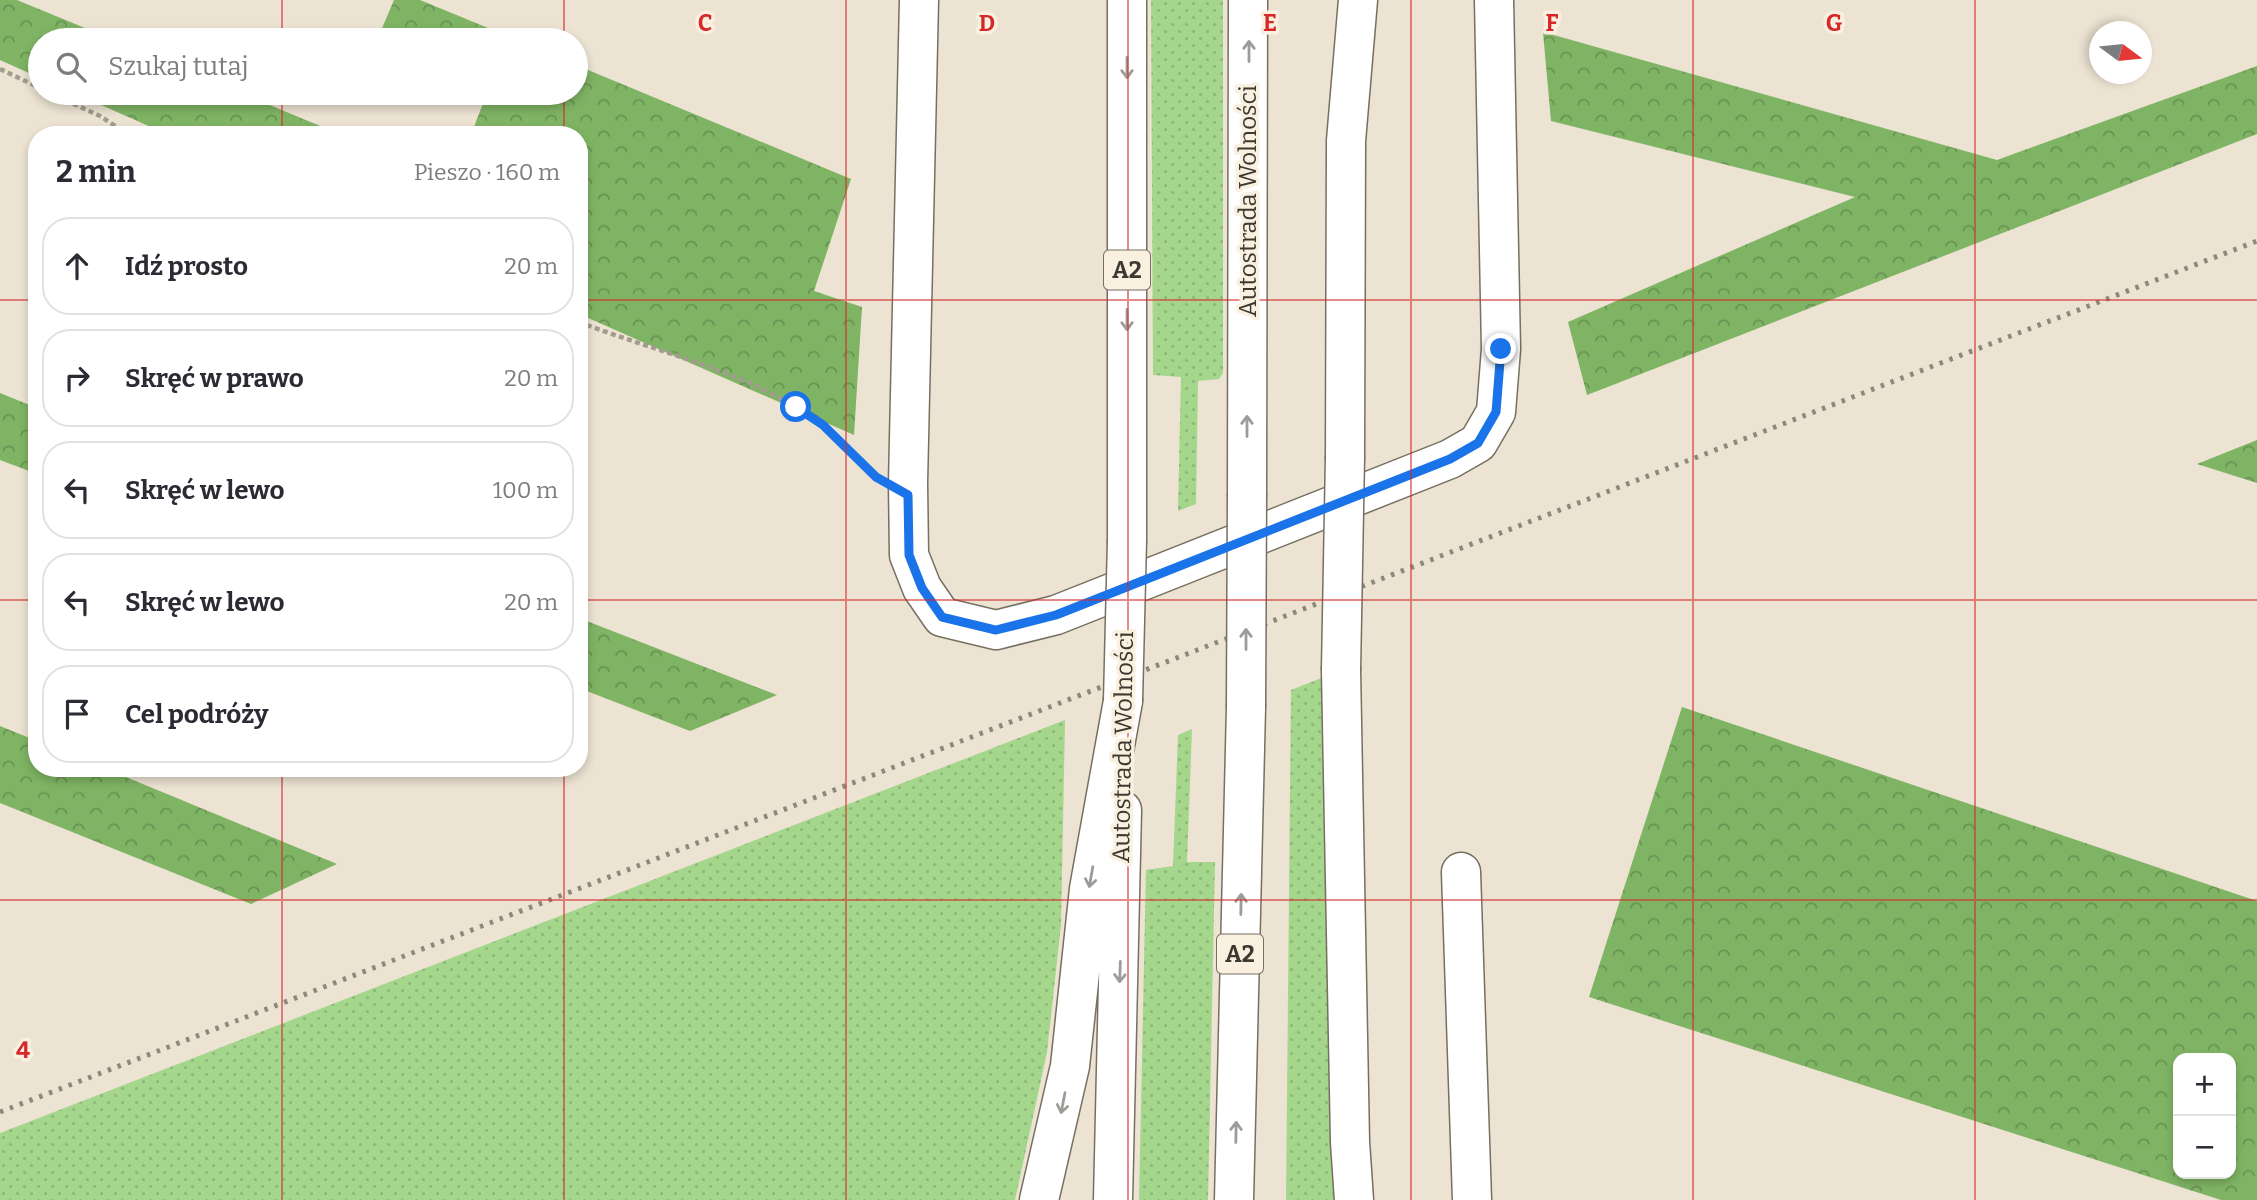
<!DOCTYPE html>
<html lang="pl">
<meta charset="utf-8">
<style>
body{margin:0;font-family:Bitter,serif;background:#f7f7f7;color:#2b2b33}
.controls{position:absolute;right:21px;bottom:21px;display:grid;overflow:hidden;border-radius:14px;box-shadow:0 4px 10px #0003}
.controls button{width:63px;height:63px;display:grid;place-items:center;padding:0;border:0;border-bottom:2px solid #e1e1e2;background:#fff;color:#2b2b33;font:35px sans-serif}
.compass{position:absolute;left:2089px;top:21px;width:63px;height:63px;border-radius:50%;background:#fff;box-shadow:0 4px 10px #0003;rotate:105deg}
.stop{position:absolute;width:21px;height:21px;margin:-16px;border:5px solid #1a73e8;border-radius:50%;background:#fff}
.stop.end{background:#1a73e8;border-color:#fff;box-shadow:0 2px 7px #0008}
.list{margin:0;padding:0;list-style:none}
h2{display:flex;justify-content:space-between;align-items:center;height:91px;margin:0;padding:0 28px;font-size:30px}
h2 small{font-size:23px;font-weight:400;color:#7c7c81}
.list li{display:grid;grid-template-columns:46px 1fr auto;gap:21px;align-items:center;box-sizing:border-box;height:98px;margin:0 14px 14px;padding:0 14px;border:2px solid #e1e1e2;border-radius:28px}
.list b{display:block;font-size:26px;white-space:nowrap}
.list em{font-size:23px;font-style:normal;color:#7c7c81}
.icon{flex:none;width:38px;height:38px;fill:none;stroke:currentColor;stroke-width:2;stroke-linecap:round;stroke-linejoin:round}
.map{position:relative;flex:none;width:2257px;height:1200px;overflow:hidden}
.search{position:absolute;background:#fff;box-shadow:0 4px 10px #0003;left:28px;top:28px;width:560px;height:77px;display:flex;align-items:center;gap:18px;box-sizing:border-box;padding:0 24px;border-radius:38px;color:#7c7c81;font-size:26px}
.panel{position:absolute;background:#fff;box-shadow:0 4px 10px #0003;left:28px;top:126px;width:560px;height:651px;border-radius:28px}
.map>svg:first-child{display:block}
.grass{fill:url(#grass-dots)}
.forest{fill:url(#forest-crowns);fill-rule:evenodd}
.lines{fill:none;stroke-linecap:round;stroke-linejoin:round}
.minor-casing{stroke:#776f60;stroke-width:41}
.highway-casing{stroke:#776f60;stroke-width:41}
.path{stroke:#a29c8f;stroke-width:4.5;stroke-dasharray:5 3.5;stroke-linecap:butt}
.minor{stroke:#fff;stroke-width:38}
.highway{stroke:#fff;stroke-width:38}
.rail{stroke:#8e887c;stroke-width:5;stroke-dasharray:3.5 7;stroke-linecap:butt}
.minor-bridge-casing{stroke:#776f60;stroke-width:41;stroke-linecap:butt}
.highway-bridge-casing{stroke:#776f60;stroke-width:41;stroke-linecap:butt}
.minor-bridge{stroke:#fff;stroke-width:38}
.highway-bridge{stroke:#fff;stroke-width:38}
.oneway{stroke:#9e9c98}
.route{stroke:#1a73e8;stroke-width:9}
.grid{fill:none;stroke:#d62828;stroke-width:2;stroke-opacity:0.55}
.labels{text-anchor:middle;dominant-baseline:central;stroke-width:7;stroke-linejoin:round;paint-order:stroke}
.shield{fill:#f9f0df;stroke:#756f66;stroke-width:2}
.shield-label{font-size:23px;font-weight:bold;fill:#3c3832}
.street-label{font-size:24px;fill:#3c3832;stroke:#f9f0df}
.grid-label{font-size:23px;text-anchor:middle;font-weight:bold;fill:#d62828;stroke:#f9f0df;stroke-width:7;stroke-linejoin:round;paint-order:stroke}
</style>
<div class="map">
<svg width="2257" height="1200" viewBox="0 0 2257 1200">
<defs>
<pattern id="grass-dots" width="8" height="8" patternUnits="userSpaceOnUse" patternTransform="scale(1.75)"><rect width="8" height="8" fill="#a4d68c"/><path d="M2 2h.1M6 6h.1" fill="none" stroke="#8eb879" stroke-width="1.8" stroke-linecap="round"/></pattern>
<pattern id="forest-crowns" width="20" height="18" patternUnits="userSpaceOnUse" patternTransform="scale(1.75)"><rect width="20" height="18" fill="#7fb464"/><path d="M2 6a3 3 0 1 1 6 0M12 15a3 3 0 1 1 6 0" fill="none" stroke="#699353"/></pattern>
</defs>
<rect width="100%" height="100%" fill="#ece3d2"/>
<path class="grass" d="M1151 0H1223V373L1219 379 1198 381 1196 504 1178 511 1181 377 1153 375Z
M1324 677 1337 1200H1286L1291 690Z
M1065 720 1061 925 1047 1052 1015 1200H0V1133Z
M1192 729 1187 862H1215L1208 1200H1139L1146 870 1173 866 1178 735Z"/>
<path class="forest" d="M0 0H17L114 40H40V78L0 60Z
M394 0H420L517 40H377Z
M1543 32 1997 160 2257 66V134L1587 395 1568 322 1855 197 1551 121Z
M576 65 851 179 814 291 862 307 854 435 579 314V135H471L485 98 473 93H576Z
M74 93H241L342 135H169Z
M0 393 37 408V474L0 460Z
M2257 440V483L2197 464Z
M579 618 777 695 690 731 579 688Z
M1682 707 2257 901V1200H2221L1589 997ZM2178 1058H2231V1174H2178Z
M0 726 37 741V768H104L337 864 251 904 0 803Z"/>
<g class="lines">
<defs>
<path id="minor" d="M919 0 908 483 909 555 922 588 942 617 996 630 1056 615 1450 459 1478 443 1496 412 1501 349 1494 0
M1345 457 1346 141 1358 0
M1341 670 1350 1142 1354 1200
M1461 872 1472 1200"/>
<path id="highway" d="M1127 0V540
M1247 494 1248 0
M1039 1200 1070 1066 1089 889 1123 701
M1113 1200 1122 810
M1234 1200 1246 707"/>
</defs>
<use href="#minor" class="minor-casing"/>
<use href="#highway" class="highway-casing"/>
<path class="path" d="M0 69 40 88
M50 93 100 116 129 135
M579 322C659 353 752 372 821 424 838 436 853 454 868 469"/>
<use href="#minor" class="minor"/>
<use href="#highway" class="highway"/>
<path class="rail" d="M0 1112 2257 241"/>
<defs>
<path id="minor-bridge" d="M1341 670 1345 457"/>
<path id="highway-bridge" d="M1123 701 1127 540
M1246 707 1247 494"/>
</defs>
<use href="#minor-bridge" class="minor-bridge-casing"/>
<use href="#highway-bridge" class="highway-bridge-casing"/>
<use href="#minor-bridge" class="minor-bridge"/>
<use href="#highway-bridge" class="highway-bridge"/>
</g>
<defs><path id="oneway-shaft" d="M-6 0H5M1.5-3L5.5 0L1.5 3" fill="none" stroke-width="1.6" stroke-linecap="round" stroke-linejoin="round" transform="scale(1.75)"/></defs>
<g class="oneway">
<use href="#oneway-shaft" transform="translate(1249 51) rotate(-90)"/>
<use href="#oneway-shaft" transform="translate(1127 68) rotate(90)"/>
<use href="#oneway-shaft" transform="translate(1127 320) rotate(90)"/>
<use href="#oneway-shaft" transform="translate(1247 426) rotate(-90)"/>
<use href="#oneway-shaft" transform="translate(1246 639) rotate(-90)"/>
<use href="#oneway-shaft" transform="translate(1091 877) rotate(100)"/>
<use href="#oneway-shaft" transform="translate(1241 904) rotate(-89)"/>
<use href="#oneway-shaft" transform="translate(1120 972) rotate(92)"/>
<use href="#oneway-shaft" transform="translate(1063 1103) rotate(101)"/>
<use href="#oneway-shaft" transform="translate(1236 1132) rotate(-89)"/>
</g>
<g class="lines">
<path class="route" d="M796 407 823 425 876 477 908 495 909 555 922 588 942 617 996 630 1056 615 1450 459 1478 443 1496 412 1501 349"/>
</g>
<path class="grid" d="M282 0V40M564 0V40M846 0V1200M1128 0V1200M1411 0V1200M1693 0V1200M1975 0V1200M282 93V135M564 93V135M0 300H37M579 300H2257M0 600H37M579 600H2257M282 768V1200M564 768V1200M0 900H2257"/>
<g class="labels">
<g class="shield">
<rect x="1104" y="250.5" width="46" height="39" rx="5"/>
<rect x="1217" y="934.5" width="46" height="39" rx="5"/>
</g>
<g class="shield-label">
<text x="1127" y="270">A2</text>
<text x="1240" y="954">A2</text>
</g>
<g class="street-label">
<text transform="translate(1248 201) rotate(-90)">Autostrada Wolności</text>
<text transform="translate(1123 747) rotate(-89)">Autostrada Wolności</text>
</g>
</g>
<g class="grid-label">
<text x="705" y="31">C</text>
<text x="987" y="31">D</text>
<text x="1270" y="31">E</text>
<text x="1552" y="31">F</text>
<text x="1834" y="31">G</text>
<text x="23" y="1058">4</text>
</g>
</svg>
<div class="controls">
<button>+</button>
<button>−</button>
</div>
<svg class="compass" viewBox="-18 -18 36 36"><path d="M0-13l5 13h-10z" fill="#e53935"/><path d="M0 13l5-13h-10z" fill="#7c7c81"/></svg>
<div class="stop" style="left:796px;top:407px"></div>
<div class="stop end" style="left:1501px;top:349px"></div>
<div class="search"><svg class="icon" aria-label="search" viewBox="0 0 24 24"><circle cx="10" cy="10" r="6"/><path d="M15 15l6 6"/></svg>Szukaj tutaj</div>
<section class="panel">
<h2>2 min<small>Pieszo · 160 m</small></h2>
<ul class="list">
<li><svg class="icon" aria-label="ahead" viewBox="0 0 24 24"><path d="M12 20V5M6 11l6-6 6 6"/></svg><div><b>Idź prosto</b></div><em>20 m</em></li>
<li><svg class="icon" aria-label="right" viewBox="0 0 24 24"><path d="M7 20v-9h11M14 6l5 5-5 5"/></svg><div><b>Skręć w prawo</b></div><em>20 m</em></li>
<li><svg class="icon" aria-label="left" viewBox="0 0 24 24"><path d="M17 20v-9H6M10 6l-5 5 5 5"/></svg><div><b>Skręć w lewo</b></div><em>100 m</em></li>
<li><svg class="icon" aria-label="left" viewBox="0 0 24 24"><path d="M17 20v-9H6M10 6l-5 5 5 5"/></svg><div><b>Skręć w lewo</b></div><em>20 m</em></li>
<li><svg class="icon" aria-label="arrive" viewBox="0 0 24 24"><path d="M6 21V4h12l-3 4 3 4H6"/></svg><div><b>Cel podróży</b></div></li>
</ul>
</section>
</div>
